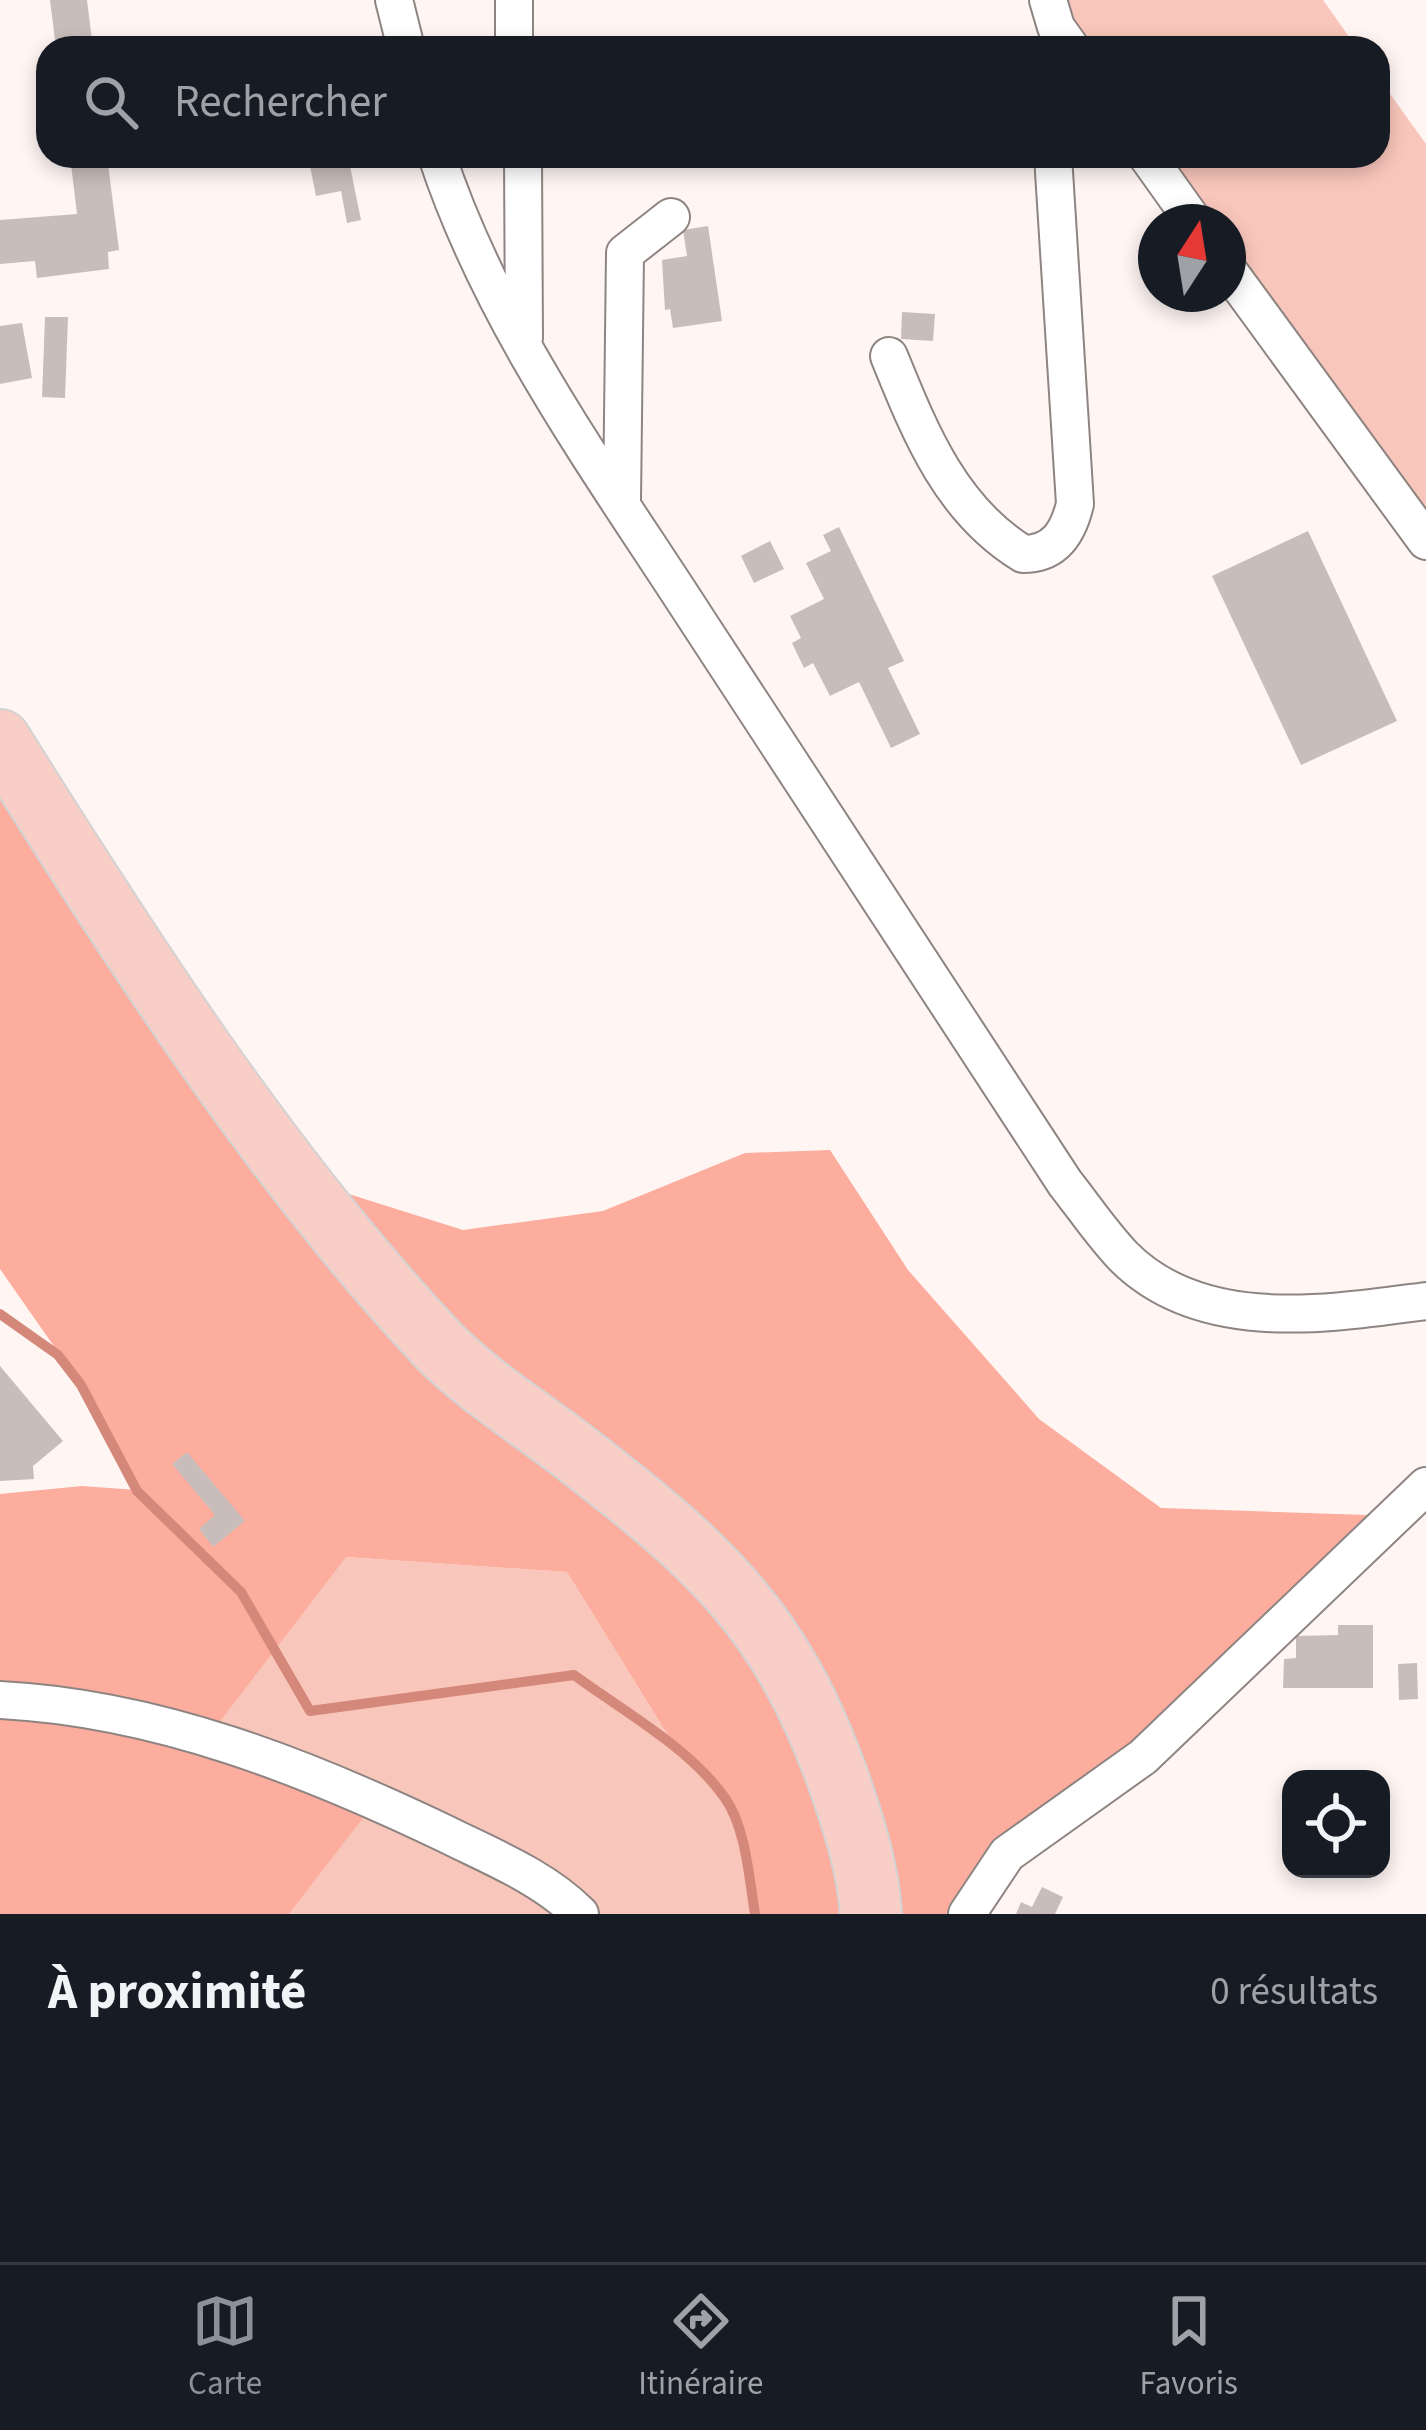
<!DOCTYPE html>
<html lang="fr">
<meta charset="utf-8">
<style>
body{margin:0;font-family:"Source Sans 3",sans-serif;background:#20242c;color:#f1f3f6}
.controls{position:absolute;right:36px;bottom:36px;display:grid;overflow:hidden;border-radius:24px;box-shadow:0 6px 18px #0003}
.controls button{width:108px;height:108px;display:grid;place-items:center;padding:0;border:0;border-bottom:3px solid #363941;background:#171b24;color:#f1f3f6;font:60px sans-serif}
.compass{position:absolute;left:1138px;top:204px;width:108px;height:108px;border-radius:50%;background:#171b24;box-shadow:0 6px 18px #0003;rotate:12deg}
.list{margin:0;padding:0;list-style:none}
h2{display:flex;justify-content:space-between;align-items:center;height:156px;margin:0;padding:0 48px;font-size:51px}
h2 small{font-size:39px;font-weight:400;color:#9ea1a6}
.icon{flex:none;width:66px;height:66px;fill:none;stroke:currentColor;stroke-width:2;stroke-linecap:round;stroke-linejoin:round}
.map{position:relative;flex:none;width:1426px;height:1914px;overflow:hidden}
.search{position:absolute;background:#171b24;box-shadow:0 6px 18px #0003;left:36px;right:36px;top:36px;height:132px;display:flex;align-items:center;gap:30px;box-sizing:border-box;padding:0 42px;border-radius:36px;color:#9ea1a6;font-size:45px}
.sheet{height:348px;background:#171b24}
nav{display:flex;justify-content:space-around;align-items:center;box-sizing:border-box;height:168px;border-top:3px solid #363941;background:#171b24;font-size:33px;color:#9ea1a6}
nav a{display:grid;justify-items:center;gap:6px}
nav .on{color:#8c9099}
.map>svg:first-child{display:block}
.green{fill:#f9c6bb}
.forest{fill:#fcad9d}
.lines{fill:none;stroke-linecap:round;stroke-linejoin:round}
.stream{stroke:#d4887a;stroke-width:10}
.building{fill:#c8bdbb}
.minor-casing{stroke:#8e8482;stroke-width:40}
.trunk-casing{stroke:#d4d3d3;stroke-width:64}
.minor{stroke:#fff;stroke-width:36}
.trunk{stroke:#f8cec6;stroke-width:60}
</style>
<div class="map">
<svg width="1426" height="1914" viewBox="0 0 1426 1914">
<rect width="100%" height="100%" fill="#fff6f4"/>
<path class="green" d="M1043 0H1323L1357 48H1059Z
M1378 77 1426 144V511L1228 283V222H1184L1136 156H1378Z
M345 1557 567 1572 677 1750 727 1799 747 1862 755 1914H289L375 1801 207 1737Z"/>
<path class="forest" d="M0 740 301 1179 463 1230 603 1211 745 1153 830 1150 908 1270 1039 1419 1161 1508 1395 1516 967 1914H755L747 1862 727 1799 677 1750 567 1572 346 1557 208 1737 376 1801 289 1914H0V1494L82 1486 137 1490 81 1385 0 1269Z"/>
<g class="lines">
<path class="stream" d="M0 1314 58 1355 81 1385 137 1491 241 1592 310 1711 574 1675C623 1711 689 1747 725 1798 746 1828 749 1878 755 1914"/>
</g>
<path class="building" d="M50 0H87L93 48H56Z
M294 40H335V48H295Z
M70 156H107L119 250 108 252 109 269 37 278 35 261 0 264V220L77 214Z
M308 156H348L361 220 347 223 341 191 316 196Z
M708 226 722 321 673 328 670 309 665 310 662 260 687 256 683 230Z
M902 312 935 314 933 341 901 339Z
M45 317H68L65 398 42 397Z
M22 323 32 378 0 384V326Z
M839 527 904 661 888 668 920 734 891 748 859 682 830 696 813 663 804 668 792 643 801 638 790 616 824 599 806 563 831 551 823 535Z
M1308 531 1397 721 1301 765 1212 576Z
M770 541 784 569 754 583 741 556Z
M0 1366 63 1441 33 1466 34 1479 0 1481Z
M187 1452 245 1521 213 1547 199 1529 215 1515 172 1464Z
M1338 1625H1373V1688H1283L1284 1659 1296 1658V1636L1338 1635Z
M1417 1663 1418 1699 1399 1700 1398 1664Z
M1042 1887 1063 1897 1055 1914H1016L1021 1902 1032 1907Z"/>
<g class="lines">
<defs>
<path id="minor" d="M394 0 406 48
M514 0V48
M1048 0 1056 27 1071 48
M437 156C492 323 600 470 695 617 818 805 941 994 1065 1183 1084 1207 1102 1234 1123 1256 1201 1335 1328 1314 1426 1301
M523 156 524 338
M1147 156 1194 222
M1228 270 1426 541
M889 356C920 432 950 509 1023 554 1055 554 1068 533 1075 504L1053 156
M622 501 625 253 671 217
M0 1700C157 1708 306 1767 446 1834 492 1857 543 1877 580 1914
M967 1914 1007 1854 1143 1757 1426 1486"/>
<path id="trunk" d="M0 740C129 946 269 1165 436 1343 476 1385 532 1419 578 1455 710 1557 782 1621 839 1782 854 1825 868 1868 871 1914"/>
</defs>
<use href="#minor" class="minor-casing"/>
<use href="#trunk" class="trunk-casing"/>
<use href="#minor" class="minor"/>
<use href="#trunk" class="trunk"/>
</g>
</svg>
<div class="controls">
<button><svg class="icon" aria-label="locate" viewBox="0 0 24 24"><circle cx="12" cy="12" r="6"/><path d="M12 2v4M12 18v4M2 12h4M18 12h4"/></svg></button>
</div>
<svg class="compass" viewBox="-18 -18 36 36"><path d="M0-13l5 13h-10z" fill="#e53935"/><path d="M0 13l5-13h-10z" fill="#9ea1a6"/></svg>
<div class="search"><svg class="icon" aria-label="search" viewBox="0 0 24 24"><circle cx="10" cy="10" r="6"/><path d="M15 15l6 6"/></svg>Rechercher</div>
</div>
<section class="sheet">
<h2>À proximité<small>0 résultats</small></h2>
<ul class="list">
</ul>
</section>
<nav>
<a class="on"><svg class="icon" aria-label="map" viewBox="0 0 24 24"><path d="M3 6l6-2 6 2 6-2v14l-6 2-6-2-6 2zM9 4v14M15 6v14"/></svg>Carte</a>
<a><svg class="icon" aria-label="directions" viewBox="0 0 24 24"><path d="M12 3l9 9-9 9-9-9zM9 14v-3h6M13 9l2 2-2 2"/></svg>Itinéraire</a>
<a><svg class="icon" aria-label="saved" viewBox="0 0 24 24"><path d="M7 4h10v16l-5-4-5 4z"/></svg>Favoris</a>
</nav>
